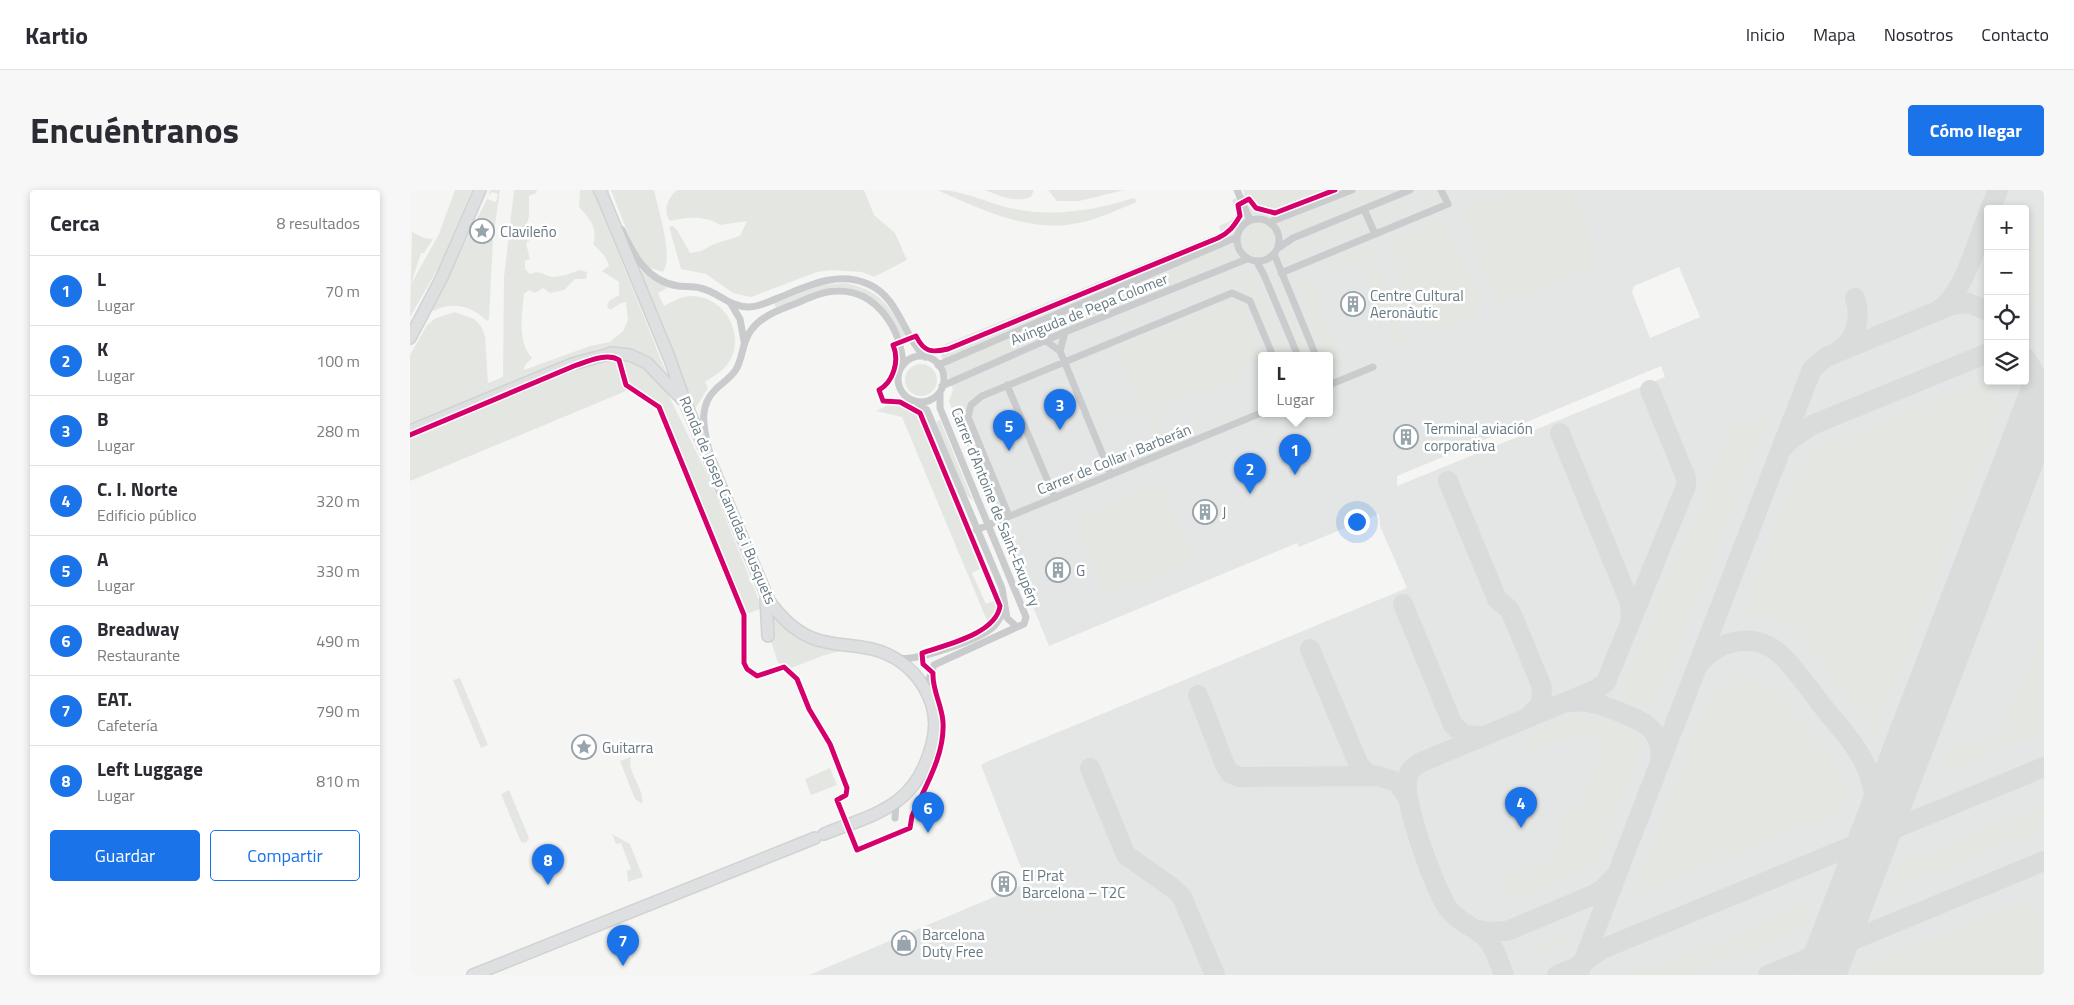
<!DOCTYPE html>
<html lang="es">
<meta charset="utf-8">
<style>
body{margin:0;font-family:"Titillium Web",sans-serif;background:#f7f7f7;color:#2b2b33}
.controls{position:absolute;right:15px;top:15px;display:grid;overflow:hidden;border-radius:5px;box-shadow:0 2px 8px #0003}
.controls button{width:45px;height:45px;display:grid;place-items:center;padding:0;border:0;border-bottom:1px solid #e1e1e2;background:#fff;color:#2b2b33;font:25px sans-serif}
.you{position:absolute;left:946px;top:331px;width:18px;height:18px;margin:-12px;border:4px solid #fff;border-radius:50%;background:#1a73e8;box-shadow:0 0 0 8px #1a73e833}
.badge{display:grid;place-items:center;width:32px;height:32px;border-radius:50%;background:#1a73e8;color:#fff;font-size:16px;font-weight:700}
.pin{position:absolute;translate:-50% -41px;filter:drop-shadow(0 1px 2px #0008)}
.pin::after{content:'';position:absolute;top:26px;width:18px;height:15px;background:inherit;clip-path:polygon(0 0,100% 0,50% 100%)}
.popup{position:absolute;left:848px;top:162px;width:75px;height:65px;box-sizing:border-box;display:grid;place-content:center;border-radius:5px;background:#fff;filter:drop-shadow(0 1px 4px #0005);font-size:16px;white-space:nowrap;color:#7c7c81}
.popup b{font-size:19px;color:#2b2b33}
.popup::after{content:'';position:absolute;left:50%;top:100%;margin-left:-10px;border:10px solid transparent;border-top-color:#fff}
.list{margin:0;padding:0;list-style:none}
h2{display:flex;justify-content:space-between;align-items:center;height:65px;margin:0;padding:0 20px;font-size:21px}
h2 small{font-size:16px;font-weight:400;color:#7c7c81}
.list li{display:grid;grid-template-columns:32px 1fr auto;gap:15px;align-items:center;box-sizing:border-box;height:70px;padding:0 20px;border-top:1px solid #e1e1e2}
.list b{display:block;font-size:19px;white-space:nowrap}
.list p{margin:0;font-size:16px;white-space:nowrap;color:#7c7c81}
.list em{font-size:16px;font-style:normal;color:#7c7c81}
.actions{display:flex;gap:10px;padding:15px 20px}
.actions a{flex:1;padding:11px 0;border:1px solid #1a73e8;border-radius:5px;text-align:center;font-size:18px;color:#1a73e8}
.actions .main{background:#1a73e8;color:#fff}
.icon{flex:none;width:28px;height:28px;fill:none;stroke:currentColor;stroke-width:2;stroke-linecap:round;stroke-linejoin:round}
.map{position:relative;flex:none;width:1634px;height:785px;overflow:hidden;border-radius:5px}
header{display:flex;align-items:center;gap:30px;box-sizing:border-box;height:70px;padding:0 25px;background:#fff;border-bottom:1px solid #e1e1e2}
header strong{font-size:24px}
nav{display:flex;gap:28px;margin-inline-start:auto;font-size:18px}
.intro{display:flex;align-items:center;justify-content:space-between;box-sizing:border-box;height:120px;padding:0 30px}
h1{margin:0;font-size:35px}
.button{padding:12px 22px;border-radius:5px;background:#1a73e8;color:#fff;font-size:18px;font-weight:700}
main{display:flex;gap:30px;padding:0 30px}
aside{flex:1;background:#fff;border-radius:5px;box-shadow:0 2px 8px #0003}
.map>svg:first-child{display:block}
.built{fill:#e4e6e5;fill-rule:evenodd}
.green{fill:#e4e7e1}
.lines{fill:none;stroke-linecap:round;stroke-linejoin:round}
.taxiway{stroke:#dadbdb;stroke-width:20}
.runway{stroke:#dadbdb;stroke-width:49}
.primary-casing{stroke:#d1d2d2;stroke-width:14}
.highway-casing{stroke:#d2d3d3;stroke-width:15}
.street{stroke:#cacbcc;stroke-width:7}
.primary{stroke:#dedfe0;stroke-width:11}
.highway{stroke:#dedfe0;stroke-width:12}
.cycleway-casing{stroke:#fff;stroke-width:8}
.cycleway{stroke:#d6006c;stroke-width:5}
.labels{text-anchor:middle;dominant-baseline:central;stroke-width:5;stroke-linejoin:round;paint-order:stroke}
.poi-label{font-size:15px;fill:#667983;stroke:#fff;text-anchor:start}
.street-label{font-size:15px;fill:#667983;stroke:#fff}
</style>
<header>
<strong>Kartio</strong>
<nav><a>Inicio</a><a>Mapa</a><a>Nosotros</a><a>Contacto</a></nav>
</header>
<div class="intro"><h1>Encuéntranos</h1><a class="button">Cómo llegar</a></div>
<main>
<aside>
<h2>Cerca<small>8 resultados</small></h2>
<ul class="list">
<li><span class="badge">1</span><div><b>L</b><p>Lugar</p></div><em>70 m</em></li>
<li><span class="badge">2</span><div><b>K</b><p>Lugar</p></div><em>100 m</em></li>
<li><span class="badge">3</span><div><b>B</b><p>Lugar</p></div><em>280 m</em></li>
<li><span class="badge">4</span><div><b>C. I. Norte</b><p>Edificio público</p></div><em>320 m</em></li>
<li><span class="badge">5</span><div><b>A</b><p>Lugar</p></div><em>330 m</em></li>
<li><span class="badge">6</span><div><b>Breadway</b><p>Restaurante</p></div><em>490 m</em></li>
<li><span class="badge">7</span><div><b>EAT.</b><p>Cafetería</p></div><em>790 m</em></li>
<li><span class="badge">8</span><div><b>Left Luggage</b><p>Lugar</p></div><em>810 m</em></li>
</ul>
<div class="actions"><a class="main">Guardar</a><a>Compartir</a></div>
</aside>
<div class="map">
<svg width="1634" height="785" viewBox="0 0 1634 785">
<rect width="100%" height="100%" fill="#f5f5f4"/>
<path class="built" d="M914 0H1634V785H399L617 693 571 575 576 572 997 398 970 336 969 324 889 357 887 353 639 456 540 214 543 200 528 157 811 42 809 36 820 31 825 26V20L822 10 835 4H840L865 20ZM1578 19H1615V191H1578ZM1269 77 1290 127 1240 148 1222 102 1224 96ZM851 166H919V224H851ZM1251 176 1255 187 987 296V286Z"/>
<path class="green" d="M45 0H62L30 75 0 127 2 42 14 48 23 49 14 63H11L1 94 29 44Z
M80 0H90L83 49 79 129 77 131C62 116 43 111 23 121L21 119 77 9 86 12 88 4 82 2 79 6Z
M104 0H127L126 3 119 6V26L115 42 121 49 116 53 120 69 115 71V79L120 84C131 79 133 86 143 87 152 87 161 83 170 80L177 82 176 89H165L154 100 140 103 133 98 125 103 119 100 114 104C112 124 107 152 122 168L115 175 114 180 180 156 200 152 213 141 218 130 216 112 211 113 200 120 197 116 199 111 209 105V92L192 81 199 76C196 66 190 61 183 54 188 37 180 29 169 17L170 0H183L256 182C238 162 214 154 188 159L0 235V165L17 135 26 128 45 122 64 129 71 136 75 146 78 193 93 187 94 87Z
M201 0H244C248 20 264 66 253 82L237 77 222 54Z
M267 0H454L464 25 485 43 497 70 464 87 452 82 421 80 407 82 341 107 323 103 296 84 271 79 259 37 263 36 267 40 280 63 291 61 304 54 330 46 337 31 310 35C296 25 276 27 260 31 252 21 258 7 267 0Z
M527 0C555 0 578 14 605 19 646 27 686 20 724 8L727 12C709 19 691 28 673 32 621 45 573 20 527 0Z
M575 0H624L621 7C605 13 590 6 575 0Z
M638 0H714L669 11H647Z
M833 0H914L865 20 846 15 840 4H835Z
M956 0H984L877 44 873 34Z
M1101 0H1161L1187 64 1183 76 1096 112 1085 106 1050 21Z
M1024 1 1026 9 1022 14 1017 8 979 24 981 31 973 34 967 31 965 26Z
M1634 22V112L1629 123C1599 97 1622 52 1634 22Z
M1036 27 1070 115 1065 125 1024 142H1018L1010 135 976 52Z
M950 32 953 38 947 45 944 39 889 62 892 69 883 72 877 69V62Z
M833 50a16 16 0 1 1 32 0a16 16 0 1 1-32 0Z
M959 56 963 57V65L997 146 1002 151 987 157 952 72 921 84V72Z
M810 61 813 71 665 132 661 122Z
M230 80 257 98 248 103 254 116C263 111 272 106 283 106 315 107 336 145 319 172 313 181 304 186 295 192L298 198 285 219 228 81Z
M827 82 838 84 845 90 877 166H869C859 144 848 89 815 100L814 96 829 89Z
M893 82 903 96 936 179 930 181 919 176V166H915L886 96V91Z
M819 86 821 89 673 150 672 147Z
M434 93C467 98 483 117 496 147L492 149C477 115 450 89 410 100 395 105 380 112 366 118L364 113 412 95Z
M875 107 900 166 891 162 870 109Z
M823 112 830 113 834 118 855 165 837 172 822 192 807 200 775 208 752 221 749 237 754 245 822 222 826 223 725 266H719L721 262 743 247 741 230 729 216 694 227 698 245 694 247 671 190 672 189C683 199 682 218 693 227L704 217 727 212C728 194 716 176 705 163L692 168 670 188 668 181 672 175 813 114Z
M654 125 658 135 551 179 546 169Z
M212 167 230 173 254 196 299 288 352 418 337 424 250 215 223 198 0 291V248L178 174Z
M622 167 624 171 558 198 557 194Z
M495 190a16 16 0 1 1 32 0a16 16 0 1 1-32 0Z
M1566 193C1581 192 1586 203 1593 215L1553 318 1544 321 1542 328 1547 335 1466 543 1386 443 1361 429 1333 425 1386 280 1396 267 1410 257Z
M550 197 552 204 567 198 569 201C550 213 553 230 561 248L555 250 539 211 543 200Z
M482 213 506 224 510 233 570 379 562 383 576 414 584 411 588 421 578 433 492 227 466 221Z
M1360 223 1247 512 1233 517 1217 510 1213 504V496L1322 238Z
M530 230 563 311 556 304 526 232Z
M745 295 755 301 780 360 776 378 770 376 704 404 691 397 666 341 668 330 672 326Z
M363 425 379 440 434 460 412 466 381 478 368 473 361 451Z
M1634 437V541L1541 580 1529 582 1542 547 1574 560 1583 544 1595 539Z
M1336 484C1363 488 1414 552 1426 577 1433 589 1436 603 1436 618L1236 701H1227L1228 691 1297 514C1305 497 1316 483 1336 484Z
M50 488 78 555 71 558 43 490Z
M1169 526C1190 526 1235 537 1228 564 1220 586 1195 664 1181 676 1166 688 1143 694 1126 702 1112 708 1099 711 1089 696L1091 687C1106 679 1153 672 1152 651 1151 643 1146 635 1144 628L1170 616 1193 560 1189 549 1170 542 1118 563 1114 559 1113 545 1155 528Z
M221 567C216 583 235 598 232 614L225 609 210 571Z
M420 578 427 595 401 605 395 589Z
M99 600 119 648 116 653 111 652 91 604Z
M1634 615V639L1482 700 1492 673Z
M202 644 220 654 233 687 218 692 217 681 221 679 211 653 206 654Z
M1403 712 1392 739 1281 785H1212L1233 777 1235 782Z
M1605 715 1621 717 1634 724V785H1450L1453 777Z
M1157 743C1152 762 1134 769 1118 759Z"/>
<g class="lines">
<path class="taxiway" d="M1580 19 1588 0
M1530 119C1555 101 1566 53 1578 25
M1428 161C1447 149 1451 128 1445 108
M1615 167C1634 195 1633 204 1622 235
M1150 243 1220 413 1221 430
M1373 258 1380 250 1402 235 1578 163
M1038 291 1087 409 1099 419 1103 427 1132 497 1131 514 1118 527
M993 414 1043 535 1054 545 1073 546
M900 459 949 575 958 584 969 586
M1289 474C1309 450 1344 441 1370 464 1386 479 1400 500 1414 518 1430 538 1450 558 1459 584 1467 606 1465 625 1464 648
M788 505 815 575 820 583 829 587 968 586 987 592 997 607
M1162 512C1178 510 1192 515 1207 521 1232 531 1254 538 1250 571
M680 578 716 665 764 699 772 707 805 785
M1064 739 1079 742 1097 741 1183 705 1193 699 1205 686
M1094 785C1089 773 1085 757 1076 748 1064 736 1047 732 1037 717 1024 695 991 610 998 586 1000 578 1007 574 1014 571L1187 499 1196 492 1276 296V288L1240 200
M1147 785 1165 778 1192 759 1634 577
M1168 785 1402 179 1416 167 1542 115 1558 113 1578 121
M1358 785 1634 671"/>
<path class="runway" d="M1411 785 1634 205"/>
<defs>
<path id="primary" d="M190 0 259 167 275 212 359 411C371 427 383 440 402 448 421 456 442 454 462 459 503 469 534 510 522 554 506 617 467 623 414 644
M0 148 32 87 70 0
M0 241 162 174 202 163 220 165 237 173 272 209
M356 409 358 446
M63 785 405 648"/>
<path id="highway" d="M190 0 191 2"/>
</defs>
<use href="#primary" class="primary-casing"/>
<use href="#highway" class="highway-casing"/>
<path class="street" d="M827 0 840 30
M954 19 965 44
M827 50a21 21 0 1 1 42 0a21 21 0 1 1-42 0Z
M860 32 942 0
M212 40C224 66 237 91 268 96 275 97 283 96 290 98 309 102 319 117 339 117 348 117 359 112 368 108 396 97 427 80 458 94 489 107 493 146 515 167
M868 58 883 48 1000 0
M864 64 906 166
M847 72 854 85 888 166
M871 83 1038 14 1031 0
M321 114 330 129 334 151
M636 151 650 161 701 285
M650 161 655 142
M488 189a23 23 0 1 1 46 0a23 23 0 1 1-46 0Z
M528 175 827 47
M597 195 645 308
M919 195 963 177
M532 196 655 142 837 69
M505 211 517 220 592 398 597 428 607 437
M298 256C293 235 289 215 306 199 312 193 320 188 325 181 334 168 331 152 342 139 353 125 371 119 387 113 399 108 413 101 427 101 467 100 491 139 493 175
M599 326 558 227 561 215 572 206 822 103 840 111 863 166
M566 340 851 223
M487 468C505 472 568 450 583 437 589 432 592 424 595 417
M520 505 519 489 524 475 607 437 614 434 616 427 530 218V202
M485 628 486 613"/>
<use href="#primary" class="primary"/>
<use href="#highway" class="highway"/>
<defs>
<path id="cycleway" d="M0 245 164 176C176 172 197 162 209 170L216 195 249 217 334 425V473L337 479 347 486 374 477 387 489 399 519 420 554 437 598 436 605 427 610 447 660 500 638 502 626C515 597 535 565 533 532 532 515 522 500 523 483L513 474 512 463C535 455 586 444 590 416L510 223 490 212 473 211 469 200C483 192 490 171 483 155L506 146C514 162 521 163 538 159L808 48C819 43 824 36 830 26L828 15 839 9 846 18 865 23 925 0"/>
</defs>
<use href="#cycleway" class="cycleway-casing"/>
<use href="#cycleway" class="cycleway"/>
</g>
<defs>
<symbol id="sight-ring" viewBox="-11 -11 22 22"><circle r="9.5" fill="#fff" stroke="#98a4ab" stroke-width="1.5"/><path d="M0-6L1.8-2.2L6-1.7L2.9 1.2L3.7 5.4L0 3.3L-3.7 5.4L-2.9 1.2L-6-1.7L-1.8-2.2Z" fill="#98a4ab"/></symbol>
<symbol id="building-ring" viewBox="-11 -11 22 22"><circle r="9.5" fill="#fff" stroke="#98a4ab" stroke-width="1.5"/><path d="M-4-6H4V6H1V3H-1V6H-4ZM-2.5-4.3h1.7v1.8h-1.7ZM.8-4.3h1.7v1.8H.8ZM-2.5-1h1.7V.8h-1.7ZM.8-1h1.7V.8H.8Z" fill="#98a4ab"/></symbol>
<symbol id="shop-ring" viewBox="-11 -11 22 22"><circle r="9.5" fill="#fff" stroke="#98a4ab" stroke-width="1.5"/><path d="M-5-2.5h2.3a2.7 3.5 0 0 1 5.4 0H5L5.5 6h-11ZM-1.5-2.5h3a1.5 2.3 0 0 0-3 0Z" fill="#98a4ab"/></symbol>
</defs>
<g fill-rule="evenodd">
<use href="#sight-ring" x="58" y="27" width="28" height="28"/>
<use href="#building-ring" x="929" y="100" width="28" height="28"/>
<use href="#building-ring" x="982" y="233" width="28" height="28"/>
<use href="#building-ring" x="781" y="308" width="28" height="28"/>
<use href="#building-ring" x="634" y="366" width="28" height="28"/>
<use href="#sight-ring" x="160" y="543" width="28" height="28"/>
<use href="#building-ring" x="580" y="680" width="28" height="28"/>
<use href="#shop-ring" x="480" y="739" width="28" height="28"/>
</g>
<g class="labels">
<g class="poi-label">
<text x="90" y="41">Clavileño</text>
<text x="960" y="105">Centre Cultural<tspan x="960" dy="17">Aeronàutic</tspan></text>
<text x="1014" y="238">Terminal aviación<tspan x="1014" dy="17">corporativa</tspan></text>
<text x="812" y="322">J</text>
<text x="666" y="380">G</text>
<text x="192" y="557">Guitarra</text>
<text x="612" y="685">El Prat<tspan x="612" dy="17">Barcelona – T2C</tspan></text>
<text x="512" y="744">Barcelona<tspan x="512" dy="17">Duty Free</tspan></text>
</g>
<g class="street-label">
<text transform="translate(679 119) rotate(-22)">Avinguda de Pepa Colomer</text>
<text transform="translate(704 269) rotate(-22)">Carrer de Collar i Barberán</text>
<text transform="translate(318 310) rotate(67)">Ronda de Josep Canudas i Busquets</text>
<text transform="translate(586 317) rotate(68)">Carrer d'Antoine de Saint-Exupéry</text>
</g>
</g>
</svg>
<div class="controls">
<button>+</button>
<button>−</button>
<button><svg class="icon" aria-label="locate" viewBox="0 0 24 24"><circle cx="12" cy="12" r="6"/><path d="M12 2v4M12 18v4M2 12h4M18 12h4"/></svg></button>
<button><svg class="icon" aria-label="layers" viewBox="0 0 24 24"><path d="M12 4l9 5-9 5-9-5zM3 14l9 5 9-5"/></svg></button>
</div>
<div class="you"></div>
<div class="pin badge" style="left:885px;top:285px">1</div>
<div class="popup"><b>L</b>Lugar</div>
<div class="pin badge" style="left:840px;top:304px">2</div>
<div class="pin badge" style="left:650px;top:240px">3</div>
<div class="pin badge" style="left:1111px;top:638px">4</div>
<div class="pin badge" style="left:599px;top:261px">5</div>
<div class="pin badge" style="left:518px;top:643px">6</div>
<div class="pin badge" style="left:213px;top:776px">7</div>
<div class="pin badge" style="left:138px;top:695px">8</div>
</div>
</main>
